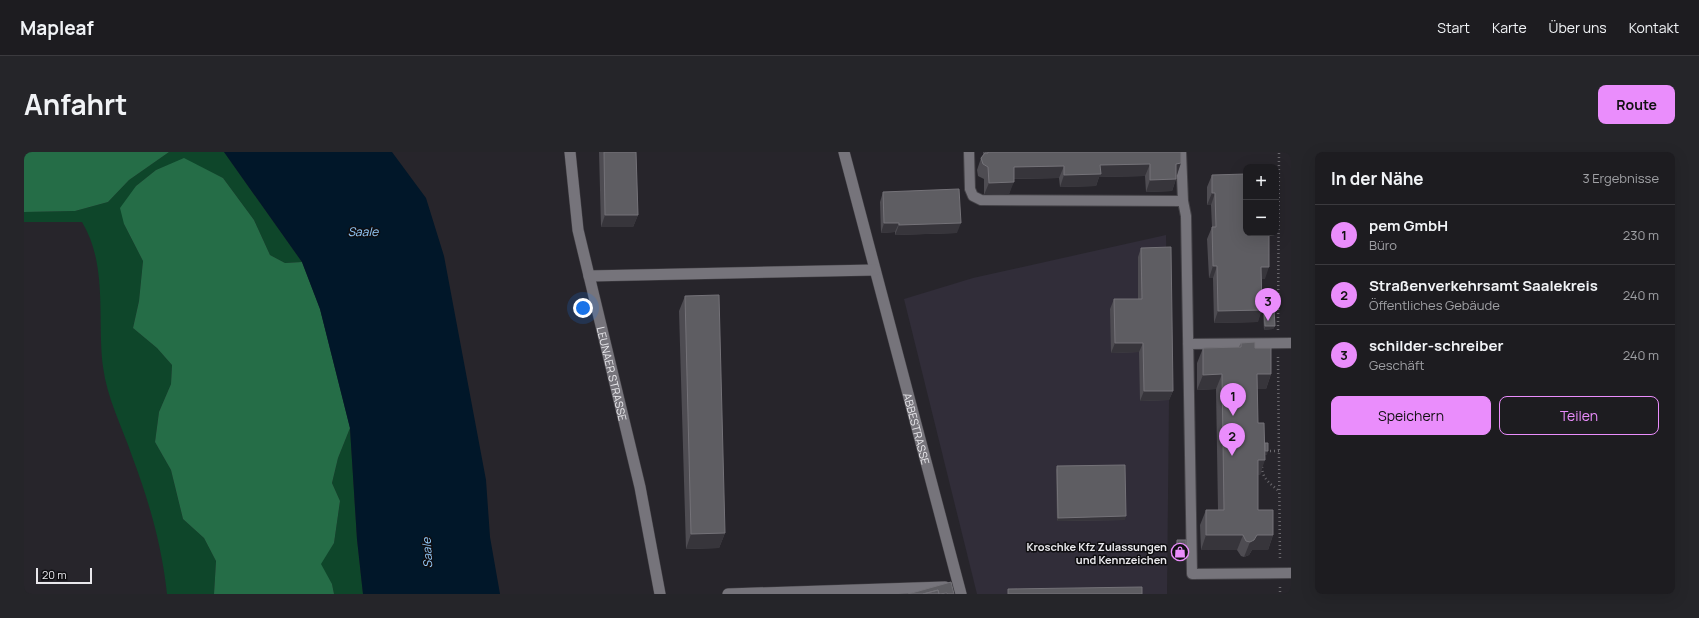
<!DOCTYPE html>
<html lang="de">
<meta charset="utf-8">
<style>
body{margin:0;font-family:Manrope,sans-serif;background:#252529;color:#f1f3f6}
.controls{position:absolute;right:12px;top:12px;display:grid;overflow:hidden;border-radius:8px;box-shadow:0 4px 16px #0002}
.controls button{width:36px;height:36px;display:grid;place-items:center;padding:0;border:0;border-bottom:1px solid #3b3a3e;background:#1d1c20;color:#f1f3f6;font:20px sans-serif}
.scale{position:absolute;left:12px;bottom:10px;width:56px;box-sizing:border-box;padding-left:4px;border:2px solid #e9e8ec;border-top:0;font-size:11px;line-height:14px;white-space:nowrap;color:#e9e8ec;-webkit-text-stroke:3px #0f0e11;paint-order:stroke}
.you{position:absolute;left:559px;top:156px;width:14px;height:14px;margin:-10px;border:3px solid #fff;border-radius:50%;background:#1a73e8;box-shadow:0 0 0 6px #1a73e833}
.badge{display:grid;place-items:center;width:26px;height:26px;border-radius:50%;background:#ea8dfc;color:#111;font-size:13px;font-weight:700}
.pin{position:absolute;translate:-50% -33px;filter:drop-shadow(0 1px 2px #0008)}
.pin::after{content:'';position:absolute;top:21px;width:14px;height:12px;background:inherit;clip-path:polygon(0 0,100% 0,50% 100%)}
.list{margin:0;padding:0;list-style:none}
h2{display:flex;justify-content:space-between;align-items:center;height:52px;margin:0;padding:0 16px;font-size:17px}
h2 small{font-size:13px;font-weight:400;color:#a0a1a5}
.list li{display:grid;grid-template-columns:26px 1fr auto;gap:12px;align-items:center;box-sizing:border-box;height:60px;padding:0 16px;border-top:1px solid #3b3a3e}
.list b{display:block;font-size:15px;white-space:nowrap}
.list p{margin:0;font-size:13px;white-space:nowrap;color:#a0a1a5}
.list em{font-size:13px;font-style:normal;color:#a0a1a5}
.actions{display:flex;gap:8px;padding:12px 16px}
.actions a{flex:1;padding:9px 0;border:1px solid #ea8dfc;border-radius:8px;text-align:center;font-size:14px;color:#ea8dfc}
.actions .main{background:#ea8dfc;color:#111}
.map{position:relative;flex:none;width:1267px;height:442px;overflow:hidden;border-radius:8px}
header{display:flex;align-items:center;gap:24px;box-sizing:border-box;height:56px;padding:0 20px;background:#1d1c20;border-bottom:1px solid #3b3a3e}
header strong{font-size:19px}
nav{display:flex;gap:22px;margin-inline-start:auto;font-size:14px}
.intro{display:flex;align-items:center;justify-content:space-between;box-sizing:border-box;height:96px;padding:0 24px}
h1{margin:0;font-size:28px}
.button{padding:10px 18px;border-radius:8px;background:#ea8dfc;color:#111;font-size:14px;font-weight:700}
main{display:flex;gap:24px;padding:0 24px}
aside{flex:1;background:#1d1c20;border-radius:8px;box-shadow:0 4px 16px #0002}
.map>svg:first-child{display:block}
.built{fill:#312d39}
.green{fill:#0e462a}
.forest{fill:#256d47}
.water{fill:#011729}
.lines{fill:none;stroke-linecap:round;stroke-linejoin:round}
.service-casing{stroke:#444247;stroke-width:12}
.minor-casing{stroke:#444247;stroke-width:12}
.path{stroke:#6a686d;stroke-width:2.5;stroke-dasharray:1 3;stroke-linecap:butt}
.service{stroke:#76747b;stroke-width:10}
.minor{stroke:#76747b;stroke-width:11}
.wall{fill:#4e4c52}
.shaded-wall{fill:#37353b}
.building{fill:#5e5d62;stroke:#747278}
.labels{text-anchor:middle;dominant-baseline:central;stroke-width:3;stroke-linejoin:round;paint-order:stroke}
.street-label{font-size:11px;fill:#e9e8ec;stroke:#0f0e11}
.poi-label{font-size:11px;font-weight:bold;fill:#e9e8ec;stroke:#0f0e11;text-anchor:end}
.water-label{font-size:12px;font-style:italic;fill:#92c9f9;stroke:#0f0e11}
</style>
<header>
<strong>Mapleaf</strong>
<nav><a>Start</a><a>Karte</a><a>Über uns</a><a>Kontakt</a></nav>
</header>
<div class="intro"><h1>Anfahrt</h1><a class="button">Route</a></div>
<main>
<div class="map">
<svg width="1267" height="442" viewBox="0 0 1267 442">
<rect width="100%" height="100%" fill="#27252b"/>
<path class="built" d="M1142 83 1145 248 1143 442H953L880 147 949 126Z"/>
<path class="green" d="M145 0H200L278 110 261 111 246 103 230 68 199 26 160 7 132 18 112 34 100 72 119 109 115 149 109 176 133 196 148 213 147 232 135 260 131 290 147 318 159 367 180 386 192 409 190 442H143C138 394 125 349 108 304 98 275 83 246 79 215 73 167 84 113 58 70H0V60L51 59 84 50 105 28Z
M326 276 333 387 339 442H310L308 432 296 412 310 391 316 349 308 331 314 306Z"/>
<path class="forest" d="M0 0H145L105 28 84 50 51 59 0 60Z
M160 6 199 26 230 68 246 103 261 111 278 110 296 157 326 276 314 306 308 331 316 349 310 391 297 412 308 432 310 442H190L192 409 180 386 159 367 147 318 131 290 135 260 147 232 148 213 133 196 109 176 115 149 119 109 100 72 96 56 112 34 132 18Z"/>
<path class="water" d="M200 0H368L402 46 420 104 462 328 466 385 476 442H339L333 387 326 276 296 157 278 110Z"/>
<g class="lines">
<defs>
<path id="service" d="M945 0 946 37 949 44 957 48 1159 49 1157 0
M1159 49 1162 64 1168 422 1267 421
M1164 192 1267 191"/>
<g id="minor">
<path id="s1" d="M546 0 554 78 616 335 636 442"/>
<path id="s2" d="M820 0 937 442"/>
<path d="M565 124 851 118"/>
<path d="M704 442 921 435"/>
</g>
</defs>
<use href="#service" class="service-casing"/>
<use href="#minor" class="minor-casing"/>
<path class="path" d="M1254 178 1255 0
M1254 205 1256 408
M1242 299H1255
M1238 315C1238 327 1247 332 1256 340
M1256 435V442"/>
<use href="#service" class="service"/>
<use href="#minor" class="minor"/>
</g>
<path class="wall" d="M575 0H612L614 63 609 75H577Z
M959 0H1157L1153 23H1152V27L1148 39 1122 40 1121 24 1075 25 1072 34 1036 35 1035 26 990 27 985 42 960 43V27L954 24 953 18 957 6 959 3Z
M1188 23 1241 127H1238L1234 170 1190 171 1189 126H1185L1183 87 1188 75 1187 53H1183V35Z
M859 40 933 81 871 83V80L857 81 856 50Z
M1117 96 1149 239 1145 248 1116 249 1115 200 1087 201 1086 157 1090 147H1114V105Z
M661 144 701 381 695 396 662 397 655 159Z
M1240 157 1251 174 1249 177 1240 178 1239 161Z
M1217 191 1231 196 1247 222 1242 237H1233L1234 271 1241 291 1243 303H1241L1236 323H1234V358L1249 383 1244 398H1228L1225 403 1220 405 1217 404 1213 398H1177L1176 373 1182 358H1194L1192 237 1173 238V211L1179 196 1215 195Z
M1033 314 1101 368 1033 369 1032 318Z
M1153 388 1162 405 1161 409H1153L1152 392Z"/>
<path class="shaded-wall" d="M1157 11 1153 23 1147 24 1152 12Z
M1126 12 1121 24 1075 25 1072 34 1036 35 1040 23 1076 13Z
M1040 14 1035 26 985 27 990 15Z
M1152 27 1148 39 1122 40 1126 28Z
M990 30 985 42 960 43 965 31Z
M1188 41H1191L1187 53H1183Z
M581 63H614L609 75H577Z
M860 71H875L871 80 857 81Z
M937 71 933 81 871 83 875 73Z
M1189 114H1193L1189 126H1185Z
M1237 115H1245L1241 127H1233Z
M1238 158 1234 170 1190 171 1194 159Z
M1241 174H1251L1249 177 1240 178Z
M1091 191H1119L1115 200 1087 201Z
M1198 222 1192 237 1173 238 1179 223Z
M1233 222H1247L1242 237H1227Z
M1120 239H1149L1145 248 1116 249Z
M1236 299H1244L1243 303H1235Z
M1234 308H1241L1236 323H1228Z
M1102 364 1101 368 1033 369 1034 366Z
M701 381 695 396 662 397 667 382Z
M1182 383H1219L1213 398H1177Z
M1233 383H1249L1244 398H1228L1225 403 1220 405 1226 390Z
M1162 405 1161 409H1153L1154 406Z"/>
<path class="building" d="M580 0H612L614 63H581Z
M964 0H1157V11L1152 12V27L1126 28V12L1076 13 1077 22 1040 23V14L990 15V30L965 31 964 15 959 12 957 6 961 1H964Z
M1222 22V81H1245V115H1237L1238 158 1194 159 1193 114H1189L1188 75H1192L1191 41H1188V23Z
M935 37 937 71 875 73V71H860L859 40Z
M1147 95 1149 239H1120L1119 191H1091L1090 147H1118L1117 96Z
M695 143 701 381 667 382 661 144Z
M1240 157H1250L1251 174H1241Z
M1231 190V196H1247V222H1233L1234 271H1240L1241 308H1234V358H1249V383H1233L1230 388 1226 390 1222 389 1219 383H1182V358H1200L1198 222 1179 223V196L1217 195V191Z
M1241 291H1244V299H1241Z
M1101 313 1102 364 1034 366 1033 314Z
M1153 388H1162V405L1154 406Z
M927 430 930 442H923V441L915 442 914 438 899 442H884Z
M1118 435V442H984V437Z
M914 438 915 442H899Z"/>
<defs>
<symbol id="shop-ring" viewBox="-11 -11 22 22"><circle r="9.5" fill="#0f0e11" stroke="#ea8dfc" stroke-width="1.5"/><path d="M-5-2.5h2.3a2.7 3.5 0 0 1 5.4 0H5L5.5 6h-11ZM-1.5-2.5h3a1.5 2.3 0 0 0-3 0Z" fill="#ea8dfc"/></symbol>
</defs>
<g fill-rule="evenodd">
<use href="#shop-ring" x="1146" y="390" width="20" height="20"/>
</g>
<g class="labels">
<g class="street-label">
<text stroke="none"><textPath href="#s1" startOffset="226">LEUNAER STRASSE</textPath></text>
<text stroke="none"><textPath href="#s2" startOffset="286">ABBESTRASSE</textPath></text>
</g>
<g class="poi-label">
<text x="1143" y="394">Kroschke Kfz Zulassungen<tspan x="1143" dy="13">und Kennzeichen</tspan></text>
</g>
<g class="water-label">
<text x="339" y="79">Saale</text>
<text transform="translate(403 401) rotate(-93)">Saale</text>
</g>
</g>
</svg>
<div class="controls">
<button>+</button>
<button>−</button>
</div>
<div class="scale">20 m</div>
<div class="you"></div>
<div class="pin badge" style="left:1209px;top:264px">1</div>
<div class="pin badge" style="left:1208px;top:304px">2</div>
<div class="pin badge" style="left:1244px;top:169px">3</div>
</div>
<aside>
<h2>In der Nähe<small>3 Ergebnisse</small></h2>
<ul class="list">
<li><span class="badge">1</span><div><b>pem GmbH</b><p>Büro</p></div><em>230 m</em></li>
<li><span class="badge">2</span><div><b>Straßenverkehrsamt Saalekreis</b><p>Öffentliches Gebäude</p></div><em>240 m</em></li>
<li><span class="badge">3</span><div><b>schilder-schreiber</b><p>Geschäft</p></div><em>240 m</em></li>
</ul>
<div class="actions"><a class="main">Speichern</a><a>Teilen</a></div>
</aside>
</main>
